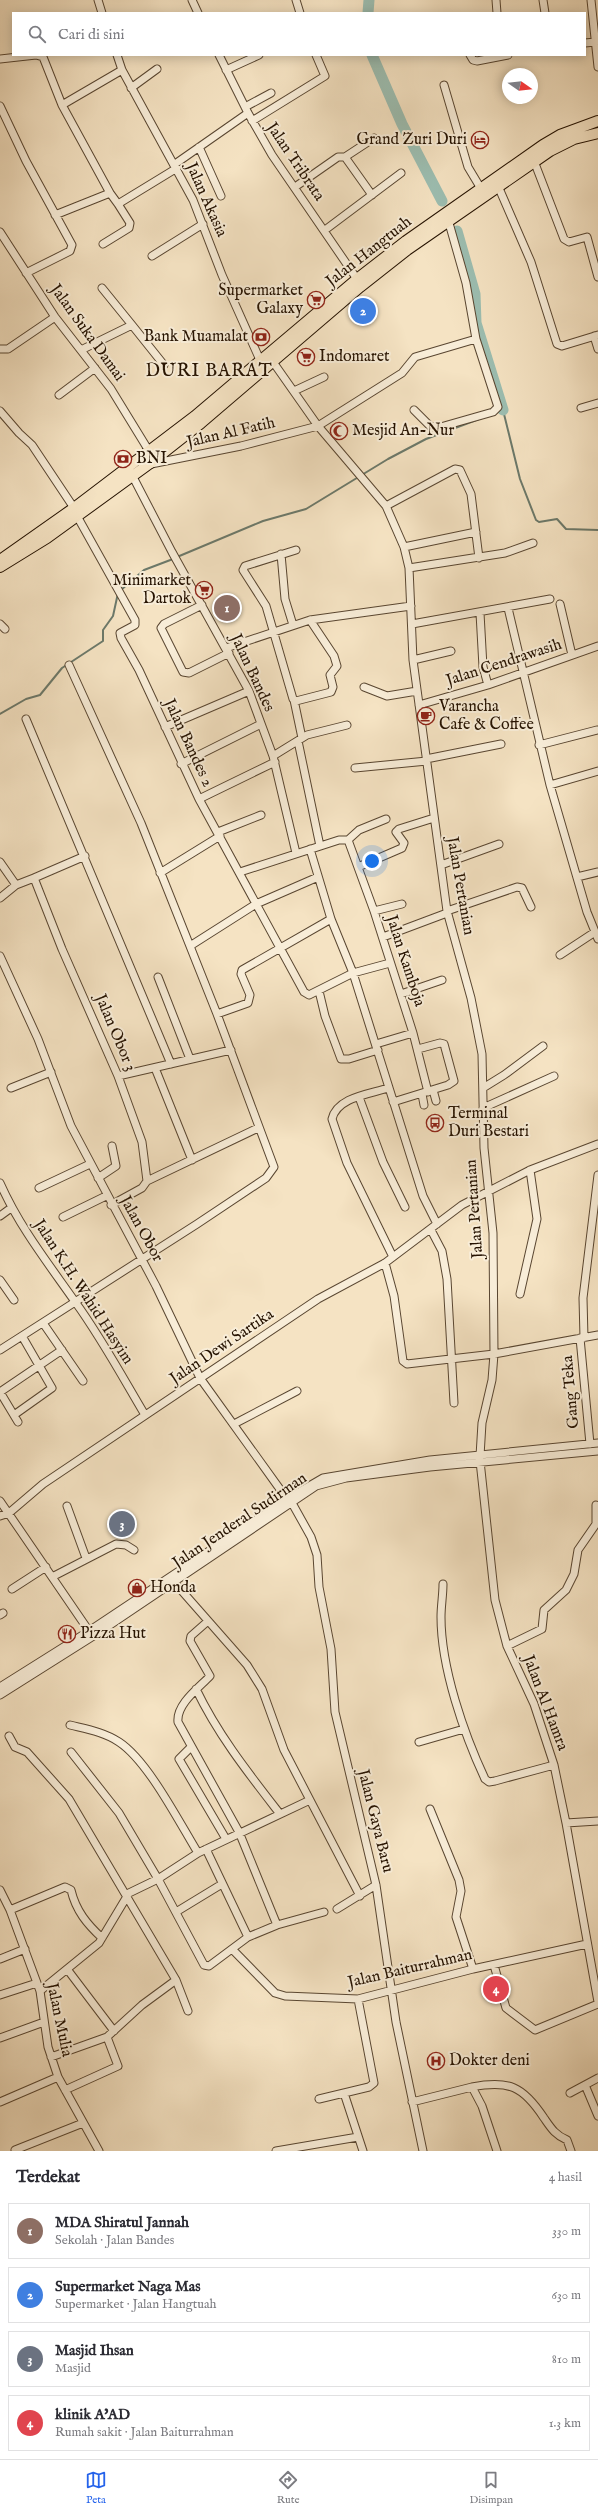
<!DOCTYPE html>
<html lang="id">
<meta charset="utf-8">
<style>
body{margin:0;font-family:"IM FELL English",serif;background:#f2f2f3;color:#2b2b33}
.compass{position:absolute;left:502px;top:68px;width:36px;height:36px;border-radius:50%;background:#fff;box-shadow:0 2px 10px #0003;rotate:104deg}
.you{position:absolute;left:372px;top:861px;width:14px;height:14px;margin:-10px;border:3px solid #fff;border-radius:50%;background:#1a73e8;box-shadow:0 0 0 6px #1a73e833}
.badge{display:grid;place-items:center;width:26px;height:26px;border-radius:50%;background:#2563eb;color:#fff;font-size:13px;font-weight:700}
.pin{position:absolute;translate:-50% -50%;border:2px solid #fff;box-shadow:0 1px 4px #0006}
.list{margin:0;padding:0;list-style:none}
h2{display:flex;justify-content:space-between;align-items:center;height:52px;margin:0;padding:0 16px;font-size:17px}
h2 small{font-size:13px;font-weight:400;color:#7c7c81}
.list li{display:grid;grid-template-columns:26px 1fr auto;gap:12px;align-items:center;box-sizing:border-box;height:56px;margin:0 8px 8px;padding:0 8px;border:1px solid #e1e1e2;border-radius:0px}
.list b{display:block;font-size:15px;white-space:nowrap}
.list p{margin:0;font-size:13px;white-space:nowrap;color:#7c7c81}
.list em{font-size:13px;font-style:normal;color:#7c7c81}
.icon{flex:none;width:22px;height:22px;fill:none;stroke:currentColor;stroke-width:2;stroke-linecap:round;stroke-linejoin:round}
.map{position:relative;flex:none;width:598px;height:2151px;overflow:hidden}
.search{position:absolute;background:#fff;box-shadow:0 2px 10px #0003;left:12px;right:12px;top:12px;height:44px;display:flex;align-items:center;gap:10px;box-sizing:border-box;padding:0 14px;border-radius:0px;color:#7c7c81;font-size:15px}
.sheet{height:308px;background:#fff}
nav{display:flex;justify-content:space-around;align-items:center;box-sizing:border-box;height:56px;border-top:1px solid #e1e1e2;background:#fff;font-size:11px;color:#7c7c81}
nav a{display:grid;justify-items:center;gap:2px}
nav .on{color:#2563eb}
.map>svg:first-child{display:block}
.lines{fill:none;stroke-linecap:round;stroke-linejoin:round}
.stream{stroke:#6c796a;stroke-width:2}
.river{stroke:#9cbeb1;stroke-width:11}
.minor-casing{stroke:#594631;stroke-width:9}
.highway-casing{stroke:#251200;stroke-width:12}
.minor{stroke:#f8edd8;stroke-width:7}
.highway{stroke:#f5e3c3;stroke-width:10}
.labels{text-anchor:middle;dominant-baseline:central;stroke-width:4;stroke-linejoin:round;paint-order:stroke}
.poi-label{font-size:16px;fill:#251200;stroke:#f8edd8;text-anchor:start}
.street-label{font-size:16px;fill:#251200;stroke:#f8edd8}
.quarter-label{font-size:18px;letter-spacing:1px;fill:#251200;stroke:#f8edd8}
</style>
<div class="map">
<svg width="598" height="2151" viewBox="0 0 598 2151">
<rect width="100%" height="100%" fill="#f5e3c3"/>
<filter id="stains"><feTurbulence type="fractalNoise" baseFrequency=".005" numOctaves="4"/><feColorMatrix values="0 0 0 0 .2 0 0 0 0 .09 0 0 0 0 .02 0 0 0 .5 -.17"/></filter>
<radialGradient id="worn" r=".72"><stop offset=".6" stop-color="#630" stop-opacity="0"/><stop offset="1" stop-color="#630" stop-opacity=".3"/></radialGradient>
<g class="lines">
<path class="stream" d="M177 557 263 521 306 509 388 459 426 439 503 410 520 479 536 520 539 522 557 519 566 529 598 530
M121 590 144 570 173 559
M0 714 26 699 40 695 62 668 103 641V630L113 616 118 593"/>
<path class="river" d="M368 13 369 0
M372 55 402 124 442 201
M457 231 475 294 476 323 503 410"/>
<defs>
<path id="minor" d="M98 0 102 13
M192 0 198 13
M296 0 300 13
M496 0 497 13
M543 0 545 13
M591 0 598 67
M585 43 595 42
M117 55 122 70 193 200 222 275 260 360
M219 55 248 113 272 155 357 279
M470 55 473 60 477 61 508 55
M0 59 36 55 43 57 62 105 110 193 118 204 177 168
M226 70 259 55
M444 85 468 167 480 187
M131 88 157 69
M62 105 122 70
M0 106 26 161 72 245 70 251 26 273
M245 107 271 93
M252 121 325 76 316 55
M199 147 221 196
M345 157 372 195
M534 161 564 239 569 242 587 237 598 277
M175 164 248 113
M498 186 531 262 557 344 562 346 598 335
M295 187 338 157H345L374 138
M55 215 110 193
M325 230 401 173
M0 232 55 317 111 389 149 451
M103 244 129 228 130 223 118 204
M152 256 203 224
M102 288 132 325
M594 336 598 349
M0 349H8L55 317
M81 350 132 325 164 365
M273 362 318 426 386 506 404 547 409 568 413 660 447 911 471 998 482 1054 484 1148 493 1233 494 1354 492 1380 482 1423 480 1456
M294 391 324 377
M59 395 95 368
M581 408 598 403
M414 410 430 426 437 428 493 412 498 407 476 339 466 283 449 223
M0 411 19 433 32 445 74 508
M151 464 241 446 318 426 402 373 415 357 476 339
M132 475 172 552 249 691 273 756 296 853
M386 506 455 469 460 470 471 494 479 558
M77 516 135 620V625L120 633 121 638 139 670 199 799 304 992 309 995 353 973 390 963
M404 547 476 532
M296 550 245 566 243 570 266 606 293 699 296 701 331 692 333 687 330 675 337 666 334 656 310 620
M281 554 285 599 293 625
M409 568 505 553 533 543
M560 604 572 655
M202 605 164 624 161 628 183 672 189 673 229 653
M508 608 550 785 587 912 598 939
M480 613 483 667 488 685
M0 624 5 629
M412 624 550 599
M226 648 310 620 411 606
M413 660 451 651
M364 687 387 696 417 691
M294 700 302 738
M419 705 488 685 598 646
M26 719 171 1064
M165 727 249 691
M298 741 320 846
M539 745 597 730
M273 756 307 735 347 725
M426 759 501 744
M181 764 261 724
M355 768 427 761
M550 785 598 771
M199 799 275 762
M218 832 261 815
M348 840 374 911 413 1033 428 1092
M348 840 359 830 386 819
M310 849 331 919 353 973 423 1196 437 1224
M0 862 16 885
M441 865 499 844
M358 867 402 848 404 843 396 832 399 829 434 818
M240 872 339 840H348
M160 873 220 836
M577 877 598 872
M34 878 85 856
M0 898 16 885 34 878 62 949 118 1076 142 1142 147 1181 142 1188 111 1205
M374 911 402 904
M447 911 517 887 522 888 531 907
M383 937 447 913
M190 946 256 904 318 877
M560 955 595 932
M0 956 38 1039 71 1126 156 1286 200 1378 287 1499
M158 977 190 1059
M319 991 325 1016 341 1059H349L378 1050
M401 994 442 980
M217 1014 248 1003 250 995 241 974 242 970 331 919
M376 1044 413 1033
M155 1068 192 1160
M118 1076 231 1050
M11 1088 51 1072
M388 1088C370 1094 337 1097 332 1119L347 1163 393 1257
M483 1088 504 1075 543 1046
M433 1090 436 1101
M422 1094 424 1105
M359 1097 383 1162 405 1207
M393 1102 448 1085 454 1081 444 1044 440 1043 418 1049
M483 1108 554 1076
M98 1178 116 1166 112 1146
M147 1181 258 1128
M0 1183C20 1228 48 1263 76 1303 102 1339 123 1378 145 1415
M39 1188 90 1164
M0 1216 11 1208
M63 1217 106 1196
M431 1230 442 1251 447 1279 454 1403
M385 1263 394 1296 403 1361 407 1364 494 1354 598 1335
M0 1280 14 1300
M520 1294 537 1219 530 1170
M43 1323 83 1381
M580 1338 590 1444
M584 1338 583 1298 598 1175
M0 1350 197 1224 266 1178 274 1167 217 1014 141 823 69 665
M0 1392 62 1350
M0 1392 18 1422
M14 1415 52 1388 22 1336
M234 1424 297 1391
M480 1461 495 1600 507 1646 534 1704 554 1765 566 1823 598 2002
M0 1501 89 1631
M292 1503 311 1537 317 1555 319 1587 331 1649 335 1712 376 1885 396 2022 423 2151
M67 1506 86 1558
M0 1516 9 1513 43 1484 318 1299 385 1263 462 1205 530 1170 598 1144
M52 1577 116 1544 126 1545 134 1550
M174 1582 247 1665 262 1689 284 1750 310 1800
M443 1584C443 1595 441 1606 441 1617 441 1668 464 1734 485 1779L489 1782 495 1781 554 1765
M12 1589 46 1567
M0 1615 3 1613
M208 1621 191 1636 190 1641 210 1676C200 1687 176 1704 178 1722L239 1832 277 1925
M507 1646 542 1629 544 1610 566 1590 574 1574 578 1550 596 1524V1505
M0 1687 89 1631 287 1499 323 1478 430 1460 598 1443
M196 1689C218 1735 249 1774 280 1814
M0 1695 95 1635 316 1486 346 1478 430 1467 598 1451
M70 1725C86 1729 104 1732 119 1742 148 1761 179 1822 198 1853
M9 1736 15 1747 27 1752 69 1799 176 1980
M419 1742 464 1729
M191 1747 179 1759 226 1839
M71 1752 119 1813 158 1879 204 1965 209 1966 248 1937 277 1925 324 1912
M430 1809 459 1880 461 1891 456 1917 473 1969
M566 1823 598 1821
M206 1849 248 1937
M0 1890 10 1910 40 1991 48 2047 58 2077 99 2151
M337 1909 376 1885
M10 1910 65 1887 71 1890C76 1911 87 1924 102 1938
M176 1912 222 1884
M232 1949 275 1993 285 1996 358 1999 473 1969 587 1944
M0 1959 25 1949
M494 1965 506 2008 535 2030 598 2004
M67 1969 114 2031
M40 1991 99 1943 129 1893 158 1879 198 1853 310 1800 360 1896
M0 1995 37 1983
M358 1999 374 2083 369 2087 344 2093 363 2151
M0 2038 44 2022
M51 2057 107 2037 142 2005 176 1980 188 2011
M585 2085 598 2116
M472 2087C509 2080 523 2086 544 2118 551 2128 555 2135 567 2140L571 2151
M65 2090 118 2066 107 2037
M570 2093 598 2078
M319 2099 344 2093
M0 2102 58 2077
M412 2102 472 2087 482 2106 497 2151
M15 2150 83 2123
M276 2151 358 2137"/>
<path id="highway" d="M0 560 74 508 195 416 357 279 406 241 543 145 560 135 598 121
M0 567 47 538 149 464 201 423 360 287 407 250 550 151 574 139 598 133"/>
</defs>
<use href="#minor" class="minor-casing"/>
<use href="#highway" class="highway-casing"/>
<use href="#minor" class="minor"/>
<use href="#highway" class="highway"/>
</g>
<defs>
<symbol id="hotel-ring" viewBox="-11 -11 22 22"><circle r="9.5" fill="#f8edd8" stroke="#8f2418" stroke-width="1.5"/><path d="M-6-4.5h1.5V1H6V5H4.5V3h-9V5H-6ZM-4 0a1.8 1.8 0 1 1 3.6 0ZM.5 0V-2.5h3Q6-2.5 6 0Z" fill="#8f2418"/></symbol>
<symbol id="supermarket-ring" viewBox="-11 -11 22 22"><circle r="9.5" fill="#f8edd8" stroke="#8f2418" stroke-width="1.5"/><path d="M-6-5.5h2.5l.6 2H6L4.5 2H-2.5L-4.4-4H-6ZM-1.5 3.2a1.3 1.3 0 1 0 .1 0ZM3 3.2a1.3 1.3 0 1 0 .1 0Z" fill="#8f2418"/></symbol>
<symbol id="bank-ring" viewBox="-11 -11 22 22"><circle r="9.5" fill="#f8edd8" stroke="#8f2418" stroke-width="1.5"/><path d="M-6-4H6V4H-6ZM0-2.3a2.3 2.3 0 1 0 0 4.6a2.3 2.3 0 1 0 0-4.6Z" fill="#8f2418"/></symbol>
<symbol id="mosque-ring" viewBox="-11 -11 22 22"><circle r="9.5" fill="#f8edd8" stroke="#8f2418" stroke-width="1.5"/><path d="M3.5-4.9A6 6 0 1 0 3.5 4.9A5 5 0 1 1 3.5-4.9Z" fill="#8f2418"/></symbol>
<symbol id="cafe-ring" viewBox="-11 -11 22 22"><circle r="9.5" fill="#f8edd8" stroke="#8f2418" stroke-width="1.5"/><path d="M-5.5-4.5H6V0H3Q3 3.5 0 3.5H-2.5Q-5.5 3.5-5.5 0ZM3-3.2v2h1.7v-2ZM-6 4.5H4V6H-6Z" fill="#8f2418"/></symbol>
<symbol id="bus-ring" viewBox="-11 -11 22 22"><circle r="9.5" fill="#f8edd8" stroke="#8f2418" stroke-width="1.5"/><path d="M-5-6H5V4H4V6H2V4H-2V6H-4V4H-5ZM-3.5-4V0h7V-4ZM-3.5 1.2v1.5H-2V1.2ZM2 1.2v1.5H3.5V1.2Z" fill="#8f2418"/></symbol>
<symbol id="shop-ring" viewBox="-11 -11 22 22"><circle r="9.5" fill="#f8edd8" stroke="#8f2418" stroke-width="1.5"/><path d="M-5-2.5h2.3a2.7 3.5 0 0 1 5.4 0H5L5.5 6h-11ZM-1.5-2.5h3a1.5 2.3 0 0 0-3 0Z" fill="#8f2418"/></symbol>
<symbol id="restaurant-ring" viewBox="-11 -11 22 22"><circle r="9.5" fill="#f8edd8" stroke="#8f2418" stroke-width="1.5"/><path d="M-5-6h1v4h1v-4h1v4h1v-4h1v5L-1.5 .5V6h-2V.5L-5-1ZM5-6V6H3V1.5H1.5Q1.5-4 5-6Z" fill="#8f2418"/></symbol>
<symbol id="hospital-ring" viewBox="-11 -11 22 22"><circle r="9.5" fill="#f8edd8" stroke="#8f2418" stroke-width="1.5"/><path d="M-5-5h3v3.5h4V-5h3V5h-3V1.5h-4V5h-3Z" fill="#8f2418"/></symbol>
</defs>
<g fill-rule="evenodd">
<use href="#hotel-ring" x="470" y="130" width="20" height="20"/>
<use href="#supermarket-ring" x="306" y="290" width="20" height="20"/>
<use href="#bank-ring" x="251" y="327" width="20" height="20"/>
<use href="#supermarket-ring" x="296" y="347" width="20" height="20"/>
<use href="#mosque-ring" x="329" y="421" width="20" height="20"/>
<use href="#bank-ring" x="113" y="449" width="20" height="20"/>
<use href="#supermarket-ring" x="194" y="580" width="20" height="20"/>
<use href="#cafe-ring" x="416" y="706" width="20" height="20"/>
<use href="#bus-ring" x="425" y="1113" width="20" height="20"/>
<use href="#shop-ring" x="127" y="1578" width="20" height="20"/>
<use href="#restaurant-ring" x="57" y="1624" width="20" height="20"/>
<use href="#hospital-ring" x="426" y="2051" width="20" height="20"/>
</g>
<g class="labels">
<g class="poi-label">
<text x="467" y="140" text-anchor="end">Grand Zuri Duri</text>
<text x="303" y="291" text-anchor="end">Supermarket<tspan x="303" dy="18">Galaxy</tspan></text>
<text x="248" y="337" text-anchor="end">Bank Muamalat</text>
<text x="319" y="357">Indomaret</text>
<text x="352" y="431">Mesjid An-Nur</text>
<text x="136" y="459">BNI</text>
<text x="191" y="581" text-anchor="end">Minimarket<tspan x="191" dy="18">Dartok</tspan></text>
<text x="439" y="707">Varancha<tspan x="439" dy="18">Cafe &amp; Coffee</tspan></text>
<text x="448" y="1114">Terminal<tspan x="448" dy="18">Duri Bestari</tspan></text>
<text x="150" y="1588">Honda</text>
<text x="80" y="1634">Pizza Hut</text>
<text x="449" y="2061">Dokter deni</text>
</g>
<g class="street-label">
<text transform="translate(295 162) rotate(56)">Jalan Tribrata</text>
<text transform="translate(206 200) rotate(66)">Jalan Akasia</text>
<text transform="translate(369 252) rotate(-38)">Jalan Hangtuah</text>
<text transform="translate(87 333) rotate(54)">Jalan Suka Damai</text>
<text transform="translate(231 433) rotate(-13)">Jalan Al Fatih</text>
<text transform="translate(504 663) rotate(-18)">Jalan Cendrawasih</text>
<text transform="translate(252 673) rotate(65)">Jalan Bandes</text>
<text transform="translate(188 743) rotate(65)">Jalan Bandes 2</text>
<text transform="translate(460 886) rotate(80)">Jalan Pertanian</text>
<text transform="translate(405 961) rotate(72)">Jalan Kamboja</text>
<text transform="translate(115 1033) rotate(67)">Jalan Obor 3</text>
<text transform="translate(475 1209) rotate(-94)">Jalan Pertanian</text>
<text transform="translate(141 1229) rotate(61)">Jalan Obor</text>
<text transform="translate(83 1292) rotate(57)">Jalan K.H. Wahid Hasyim</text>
<text transform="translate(222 1347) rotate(-34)">Jalan Dewi Sartika</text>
<text transform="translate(571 1392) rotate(-95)">Gang Teka</text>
<text transform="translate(240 1521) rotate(-34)">Jalan Jenderal Sudirman</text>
<text transform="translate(545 1703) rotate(69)">Jalan Al Hamra</text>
<text transform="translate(375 1821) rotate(76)">Jalan Gaya Baru</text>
<text transform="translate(410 1969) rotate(-13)">Jalan Baiturrahman</text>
<text transform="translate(59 2020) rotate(78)">Jalan Mulia</text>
</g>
<g class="quarter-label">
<text x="209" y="371">DURI BARAT</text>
</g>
</g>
<rect width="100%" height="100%" filter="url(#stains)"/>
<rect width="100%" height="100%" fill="url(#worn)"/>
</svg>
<svg class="compass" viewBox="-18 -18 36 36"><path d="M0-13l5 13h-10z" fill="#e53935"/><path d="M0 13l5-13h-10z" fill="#7c7c81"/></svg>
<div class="you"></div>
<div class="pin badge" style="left:227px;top:608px;background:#8d6e63">1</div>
<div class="pin badge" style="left:363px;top:311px;background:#3f7fe0">2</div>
<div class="pin badge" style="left:122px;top:1524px;background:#6b7280">3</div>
<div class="pin badge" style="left:496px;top:1989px;background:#e0444e">4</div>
<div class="search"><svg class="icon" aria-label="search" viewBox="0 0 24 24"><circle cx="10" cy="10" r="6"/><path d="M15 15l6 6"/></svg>Cari di sini</div>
</div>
<section class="sheet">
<h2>Terdekat<small>4 hasil</small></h2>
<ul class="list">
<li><span class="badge" style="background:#8d6e63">1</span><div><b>MDA Shiratul Jannah</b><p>Sekolah · Jalan Bandes</p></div><em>330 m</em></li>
<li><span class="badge" style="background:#3f7fe0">2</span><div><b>Supermarket Naga Mas</b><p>Supermarket · Jalan Hangtuah</p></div><em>630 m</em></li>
<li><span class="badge" style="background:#6b7280">3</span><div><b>Masjid Ihsan</b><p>Masjid</p></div><em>810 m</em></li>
<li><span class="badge" style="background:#e0444e">4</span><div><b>klinik A'AD</b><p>Rumah sakit · Jalan Baiturrahman</p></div><em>1.3 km</em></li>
</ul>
</section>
<nav>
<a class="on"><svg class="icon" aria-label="map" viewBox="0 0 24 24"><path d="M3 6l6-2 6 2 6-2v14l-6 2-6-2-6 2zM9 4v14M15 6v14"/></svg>Peta</a>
<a><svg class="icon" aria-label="directions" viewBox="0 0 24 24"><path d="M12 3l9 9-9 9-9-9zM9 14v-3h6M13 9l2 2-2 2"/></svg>Rute</a>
<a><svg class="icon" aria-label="saved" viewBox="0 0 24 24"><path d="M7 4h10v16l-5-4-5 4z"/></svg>Disimpan</a>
</nav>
